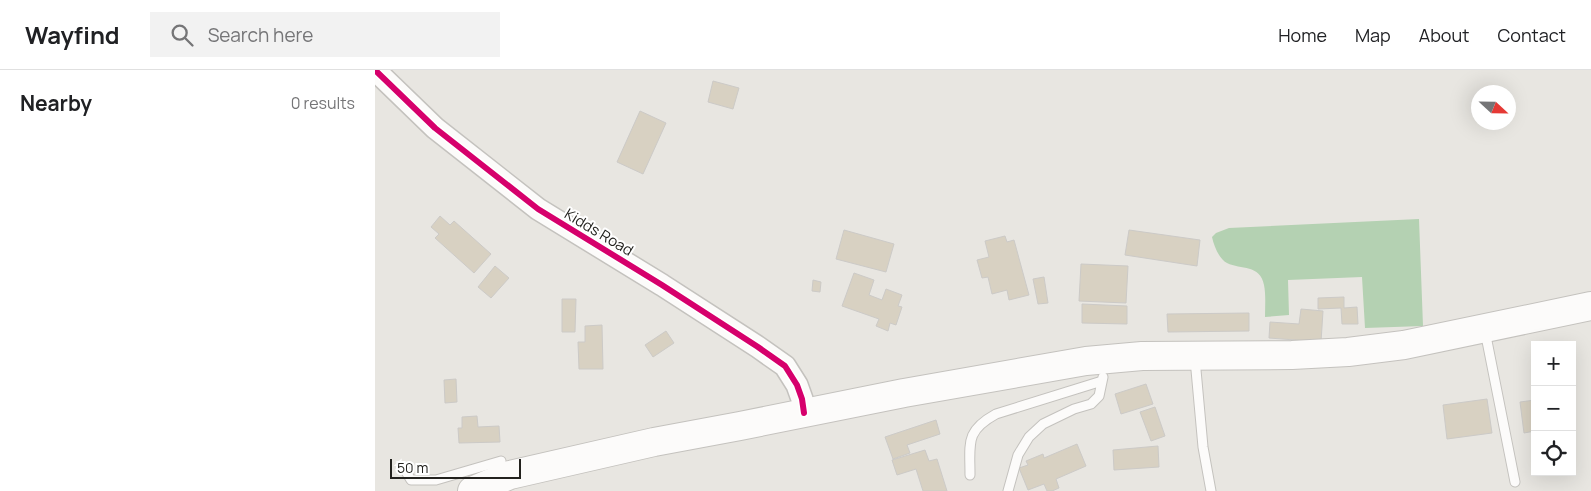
<!DOCTYPE html>
<meta charset="utf-8">
<style>
body{margin:0;font-family:Manrope,sans-serif;background:#f2f2f2;color:#202124}
.controls{position:absolute;right:15px;bottom:15px;display:grid;overflow:hidden;border-radius:0px;box-shadow:0 5px 20px #0002}
.controls button{width:45px;height:45px;display:grid;place-items:center;padding:0;border:0;border-bottom:1px solid #e0e0e0;background:#fff;color:#202124;font:25px sans-serif}
.compass{position:absolute;left:1096px;top:15px;width:45px;height:45px;border-radius:50%;background:#fff;box-shadow:0 5px 20px #0002;rotate:112deg}
.scale{position:absolute;left:15px;bottom:12px;width:131px;box-sizing:border-box;padding-left:5px;border:2px solid #23221e;border-top:0;font-size:14px;line-height:18px;white-space:nowrap;color:#23221e;-webkit-text-stroke:4px #fff;paint-order:stroke}
.list{margin:0;padding:0;list-style:none}
h2{display:flex;justify-content:space-between;align-items:center;height:65px;margin:0;padding:0 20px;font-size:21px}
h2 small{font-size:16px;font-weight:400;color:#757577}
.icon{flex:none;width:28px;height:28px;fill:none;stroke:currentColor;stroke-width:2;stroke-linecap:round;stroke-linejoin:round}
.map{position:relative;flex:none;width:1216px;height:421px;overflow:hidden}
header{display:flex;align-items:center;gap:30px;box-sizing:border-box;height:70px;padding:0 25px;background:#fff;border-bottom:1px solid #e0e0e0}
header strong{font-size:24px}
nav{display:flex;gap:28px;margin-inline-start:auto;font-size:18px}
.search{width:350px;height:45px;background:#f2f2f2;display:flex;align-items:center;gap:12px;box-sizing:border-box;padding:0 18px;border-radius:0px;color:#757577;font-size:19px}
main{display:flex}
aside{flex:1;background:#fff}
.map>svg:first-child{display:block}
.forest{fill:#b4d1b2}
.building{fill:#d8d1c2;stroke:#cccac7}
.lines{fill:none;stroke-linecap:round;stroke-linejoin:round}
.service-casing{stroke:#c4c2be;stroke-width:11}
.tertiary-casing{stroke:#c4c2be;stroke-width:24}
.trunk-casing{stroke:#c4c2be;stroke-width:30}
.service{stroke:#fcfbfa;stroke-width:9}
.tertiary{stroke:#fcfbfa;stroke-width:21}
.trunk{stroke:#fcfbfa;stroke-width:28}
.cycleway-casing{stroke:#fff;stroke-width:9}
.cycleway{stroke:#d6006c;stroke-width:6}
.labels{text-anchor:middle;dominant-baseline:central;stroke-width:4;stroke-linejoin:round;paint-order:stroke}
.street-label{font-size:15px;fill:#23221e;stroke:#fff}
</style>
<header>
<strong>Wayfind</strong>
<div class="search"><svg class="icon" aria-label="search" viewBox="0 0 24 24"><circle cx="10" cy="10" r="6"/><path d="M15 15l6 6"/></svg>Search here</div>
<nav><a>Home</a><a>Map</a><a>About</a><a>Contact</a></nav>
</header>
<main>
<aside>
<h2>Nearby<small>0 results</small></h2>
<ul class="list">
</ul>
</aside>
<div class="map">
<svg width="1216" height="421" viewBox="0 0 1216 421">
<rect width="100%" height="100%" fill="#e8e6e1"/>
<path class="forest" d="M1044 149 1048 256 990 258 987 207 913 210 914 245 890 247C890 237 891 225 889 215 885 194 866 200 852 193 844 189 839 176 837 167L841 163 854 158Z"/>
<path class="building" d="M338 11 364 18 358 39 333 32Z
M265 41 291 53 268 104 242 92Z
M65 146 75 155 79 151 116 184 99 203 60 168 64 164 56 157Z
M469 160 519 174 511 202 461 189Z
M754 160 825 170 822 196 750 185Z
M630 166 632 172 639 170 654 225 634 230 632 220 617 224 613 207 607 208 602 190 614 187 610 171Z
M706 194 753 196 751 233 704 231Z
M120 196 134 208 116 228 103 217Z
M479 203 499 210 494 225 507 230 511 219 527 225 523 236 527 237 521 255 515 253 513 261 501 256 504 249 467 236Z
M669 207 673 233 663 234 658 209Z
M438 210 446 212 445 222 437 221Z
M969 227V238L982 237 983 254H967L966 238 943 239V228Z
M187 229H201L200 262H187Z
M707 234 752 236V254L707 253Z
M926 239 948 241 946 272 894 268 895 252 924 254Z
M874 243V261L793 262 792 244Z
M227 255 228 299H204L203 272H210V256Z
M291 261 299 273 278 287 270 275Z
M81 309 82 332 70 333 69 310Z
M771 314 778 334 746 344 740 324Z
M1112 329 1117 363 1072 369 1068 335Z
M1160 330V361L1149 363 1145 332Z
M780 337 790 366 776 371 765 342Z
M102 346 103 357 124 356 125 372 84 373 83 358H87V347Z
M561 350 565 364 532 375 535 383 518 389 510 367Z
M702 374 711 396 681 409 684 418 677 421H672L669 414 653 420 644 398 653 395 651 391 668 384 669 388Z
M783 376 784 397 739 400 738 380Z
M550 380 554 391 562 389 572 421H548L541 399 522 405 517 390Z"/>
<g class="lines">
<defs>
<path id="service" d="M1110 261 1140 412
M820 289 828 377 836 421
M30 400 36 410H61L126 391
M595 405C595 373 590 361 621 344L727 311
M633 421 643 385 654 367 668 354 699 339 716 334 724 326 728 307"/>
<path id="tertiary" d="M0 0 60 58 163 139 287 215 383 277 410 296 422 315 427 329 429 343"/>
<path id="trunk" d="M97 421 135 405 279 372 365 356 529 323 711 291 767 286 917 285 973 282 1029 275 1216 236"/>
</defs>
<use href="#service" class="service-casing"/>
<use href="#tertiary" class="tertiary-casing"/>
<use href="#trunk" class="trunk-casing"/>
<use href="#service" class="service"/>
<use href="#tertiary" class="tertiary"/>
<use href="#trunk" class="trunk"/>
<defs>
<path id="cycleway" d="M0 0 60 58 163 139 287 215 383 277 410 296 422 315 427 329 429 343"/>
</defs>
<use href="#cycleway" class="cycleway-casing"/>
<use href="#cycleway" class="cycleway"/>
</g>
<g class="labels">
<g class="street-label">
<text transform="translate(224 162) rotate(31)">Kidds Road</text>
</g>
</g>
</svg>
<div class="controls">
<button>+</button>
<button>−</button>
<button><svg class="icon" aria-label="locate" viewBox="0 0 24 24"><circle cx="12" cy="12" r="6"/><path d="M12 2v4M12 18v4M2 12h4M18 12h4"/></svg></button>
</div>
<svg class="compass" viewBox="-18 -18 36 36"><path d="M0-13l5 13h-10z" fill="#e53935"/><path d="M0 13l5-13h-10z" fill="#757577"/></svg>
<div class="scale">50 m</div>
</div>
</main>
